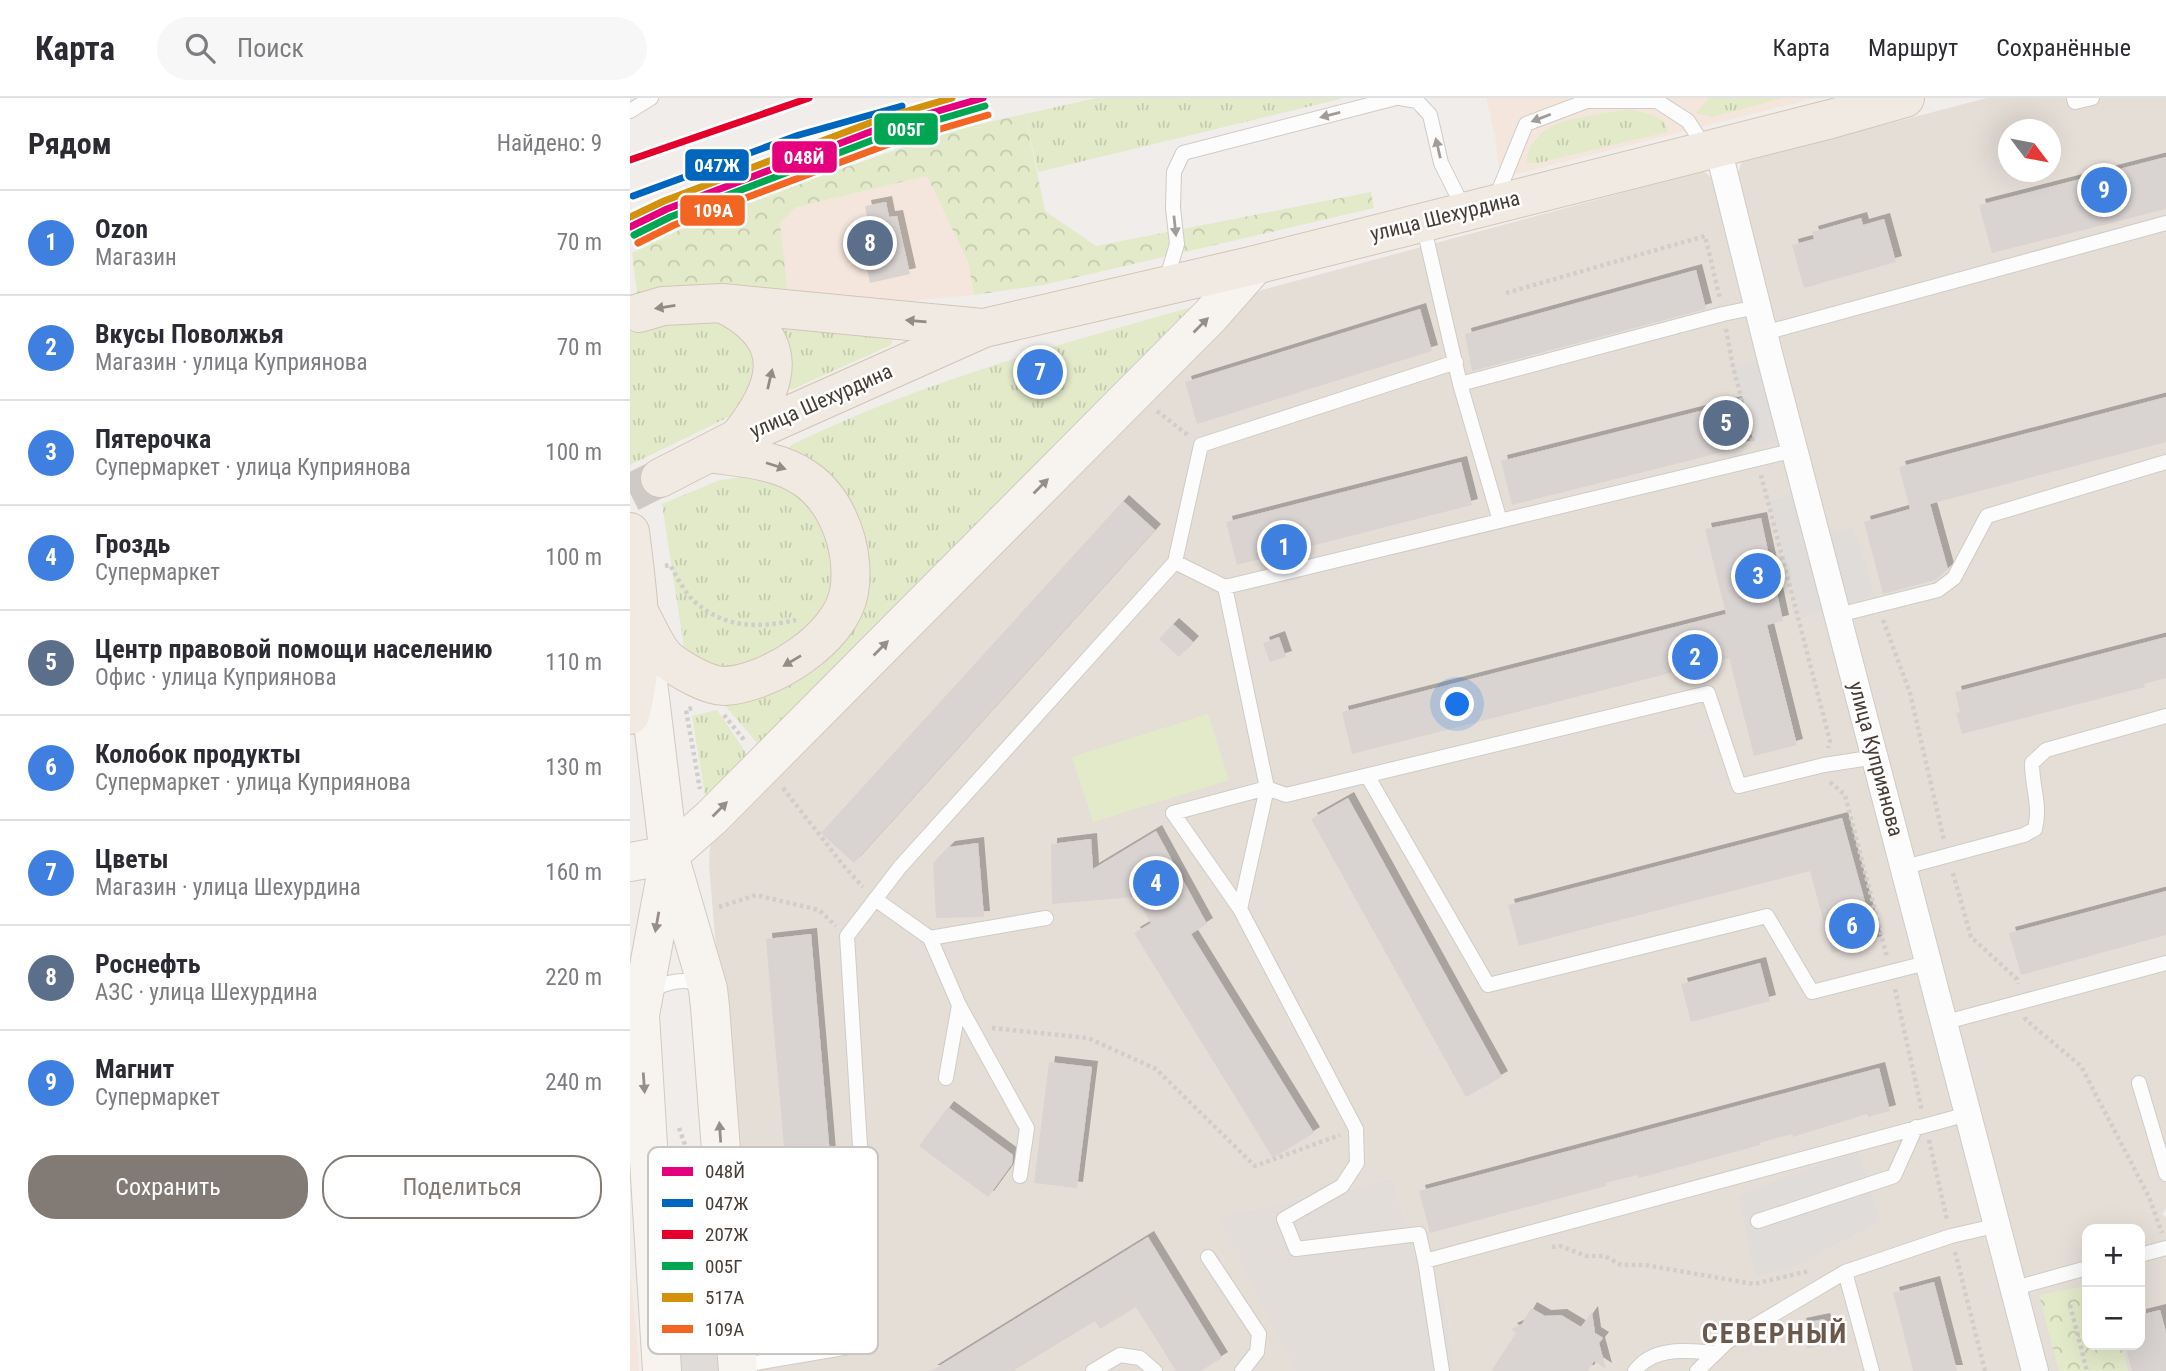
<!DOCTYPE html>
<html lang="ru">
<meta charset="utf-8">
<style>
body{margin:0;font-family:"Roboto Condensed",sans-serif;background:#f7f7f7;color:#2b2b33}
.controls{position:absolute;right:21px;bottom:21px;display:grid;overflow:hidden;border-radius:14px;box-shadow:0 7px 28px #0002}
.controls button{width:63px;height:63px;display:grid;place-items:center;padding:0;border:0;border-bottom:2px solid #e1e1e2;background:#fff;color:#2b2b33;font:35px sans-serif}
.compass{position:absolute;left:1368px;top:21px;width:63px;height:63px;border-radius:50%;background:#fff;box-shadow:0 7px 28px #0002;rotate:122deg}
.you{position:absolute;left:828px;top:607px;width:24px;height:24px;margin:-18px;border:5px solid #fff;border-radius:50%;background:#1a73e8;box-shadow:0 0 0 10px #1a73e833}
.badge{display:grid;place-items:center;width:46px;height:46px;border-radius:50%;background:#827b75;color:#fff;font-size:23px;font-weight:700}
.pin{position:absolute;translate:-50% -50%;border:4px solid #fff;box-shadow:0 2px 7px #0006}
.list{margin:0;padding:0;list-style:none}
h2{display:flex;justify-content:space-between;align-items:center;height:91px;margin:0;padding:0 28px;font-size:30px}
h2 small{font-size:23px;font-weight:400;color:#7c7c81}
.list li{display:grid;grid-template-columns:46px 1fr auto;gap:21px;align-items:center;box-sizing:border-box;height:105px;padding:0 28px;border-top:2px solid #e1e1e2}
.list b{display:block;font-size:26px;white-space:nowrap}
.list p{margin:0;font-size:23px;white-space:nowrap;color:#7c7c81}
.list em{font-size:23px;font-style:normal;color:#7c7c81}
.actions{display:flex;gap:14px;padding:21px 28px}
.actions a{flex:1;padding:16px 0;border:2px solid #827b75;border-radius:28px;text-align:center;font-size:24px;color:#827b75}
.actions .main{background:#827b75;color:#fff}
.icon{flex:none;width:38px;height:38px;fill:none;stroke:currentColor;stroke-width:2;stroke-linecap:round;stroke-linejoin:round}
.map{position:relative;flex:none;width:1536px;height:1273px;overflow:hidden}
header{display:flex;align-items:center;gap:42px;box-sizing:border-box;height:98px;padding:0 35px;background:#fff;border-bottom:2px solid #e1e1e2}
header strong{font-size:33px}
nav{display:flex;gap:38px;margin-inline-start:auto;font-size:24px}
.search{width:490px;height:63px;background:#f7f7f7;display:flex;align-items:center;gap:18px;box-sizing:border-box;padding:0 24px;border-radius:38px;color:#7c7c81;font-size:26px}
main{display:flex}
aside{flex:1;background:#fff}
.map>svg:first-child{display:block}
.residential{fill:#e5ded7;fill-rule:evenodd}
.commercial{fill:#f4e6dc}
.industrial{fill:#e3ddd9}
.grass{fill:url(#grass-tufts)}
.forest{fill:url(#forest-crowns)}
.garden{fill:#e3eaca}
.parking{fill:#e0dcda}
.building{fill:#d9d4d1;filter:url(#shadow)}
.lines{fill:none;stroke-linecap:round;stroke-linejoin:round}
.primary-tunnel{stroke:#cfcac6;stroke-width:38;stroke-dasharray:38 19;stroke-linecap:butt}
.lane-casing{stroke:#cfcbc7;stroke-width:16}
.street-casing{stroke:#cfcbc7;stroke-width:28}
.secondary-casing{stroke:#d2cac2;stroke-width:40}
.primary-casing{stroke:#d3c5b7;stroke-width:40}
.path{stroke:#d1cdca;stroke-width:4.5;stroke-dasharray:3.5 3.5;stroke-linecap:butt}
.lane{stroke:#fdfcfc;stroke-width:14}
.street{stroke:#fdfcfc;stroke-width:26}
.secondary{stroke:#f7f3ee;stroke-width:38}
.primary{stroke:#f1eae3;stroke-width:38}
.rail-1-casing{stroke:#fff;stroke-width:12}
.rail-2-casing{stroke:#fff;stroke-width:12}
.rail-3-casing{stroke:#fff;stroke-width:12}
.rail-4-casing{stroke:#fff;stroke-width:12}
.rail-5-casing{stroke:#fff;stroke-width:12}
.rail-6-casing{stroke:#fff;stroke-width:12}
.rail-1{stroke:#e5007d;stroke-width:7}
.rail-2{stroke:#0065bd;stroke-width:7}
.rail-3{stroke:#e4002b;stroke-width:7}
.rail-4{stroke:#00a651;stroke-width:7}
.rail-5{stroke:#d4910b;stroke-width:7}
.rail-6{stroke:#f26522;stroke-width:7}
.oneway{fill:#a29c99}
.oneway2{fill:#948b84}
.oneway3{fill:#968f89}
.labels{text-anchor:middle;dominant-baseline:central;stroke-width:5;stroke-linejoin:round;paint-order:stroke}
.street-label{font-size:21px;fill:#473d36;stroke:#fff}
.district-label{font-size:28px;font-weight:bold;letter-spacing:2px;fill:#6a594d;stroke:#fff}
.key{fill:#fff;stroke:#c8c5c3;stroke-width:2}
.key-label{font-size:19px;fill:#473d36}
.line-badge{stroke:#fff;stroke-width:2.5}
.badge-label{font-size:19px;text-anchor:middle;font-weight:bold;fill:#fff}
</style>
<header>
<strong>Карта</strong>
<div class="search"><svg class="icon" aria-label="search" viewBox="0 0 24 24"><circle cx="10" cy="10" r="6"/><path d="M15 15l6 6"/></svg>Поиск</div>
<nav><a>Карта</a><a>Маршрут</a><a>Сохранённые</a></nav>
</header>
<main>
<aside>
<h2>Рядом<small>Найдено: 9</small></h2>
<ul class="list">
<li><span class="badge" style="background:#3f7fe0">1</span><div><b>Ozon</b><p>Магазин</p></div><em>70 m</em></li>
<li><span class="badge" style="background:#3f7fe0">2</span><div><b>Вкусы Поволжья</b><p>Магазин · улица Куприянова</p></div><em>70 m</em></li>
<li><span class="badge" style="background:#3f7fe0">3</span><div><b>Пятерочка</b><p>Супермаркет · улица Куприянова</p></div><em>100 m</em></li>
<li><span class="badge" style="background:#3f7fe0">4</span><div><b>Гроздь</b><p>Супермаркет</p></div><em>100 m</em></li>
<li><span class="badge" style="background:#5c6f8a">5</span><div><b>Центр правовой помощи населению</b><p>Офис · улица Куприянова</p></div><em>110 m</em></li>
<li><span class="badge" style="background:#3f7fe0">6</span><div><b>Колобок продукты</b><p>Супермаркет · улица Куприянова</p></div><em>130 m</em></li>
<li><span class="badge" style="background:#3f7fe0">7</span><div><b>Цветы</b><p>Магазин · улица Шехурдина</p></div><em>160 m</em></li>
<li><span class="badge" style="background:#5c6f8a">8</span><div><b>Роснефть</b><p>АЗС · улица Шехурдина</p></div><em>220 m</em></li>
<li><span class="badge" style="background:#3f7fe0">9</span><div><b>Магнит</b><p>Супермаркет</p></div><em>240 m</em></li>
</ul>
<div class="actions"><a class="main">Сохранить</a><a>Поделиться</a></div>
</aside>
<div class="map">
<svg width="1536" height="1273" viewBox="0 0 1536 1273">
<defs>
<pattern id="grass-tufts" width="24" height="20" patternUnits="userSpaceOnUse" patternTransform="scale(1.75)"><rect width="24" height="20" fill="#e3eaca"/><path d="M3 7l-1-3M5 7V3M7 7l1-3M15 17l-1-3M17 17v-4M19 17l1-3" fill="none" stroke="#c4caae"/></pattern>
<pattern id="forest-crowns" width="20" height="18" patternUnits="userSpaceOnUse" patternTransform="scale(1.75)"><rect width="20" height="18" fill="#e3eaca"/><path d="M2 6a3 3 0 1 1 6 0M12 15a3 3 0 1 1 6 0" fill="none" stroke="#c4caae"/></pattern>
<filter id="shadow"><feDropShadow dx="6" dy="-6" stdDeviation="0" flood-color="#0004"/></filter>
</defs>
<rect width="100%" height="100%" fill="#f1edea"/>
<path class="residential" d="M1357 0H1536V1111L1532 1116 1536 1119V1273H1418L1106 80 1112 64ZM1378 32H1420V74H1378ZM1457 1131H1510V1247H1457Z
M1073 73 1085 82 1396 1273H822V1248L815 1198 797 1200 763 1080 587 1119 665 1273H122L79 767 80 749 87 729 606 205 632 192Z"/>
<path class="commercial" d="M856 0H1186L870 80 865 38Z
M297 78 338 164 344 197 280 203 217 200 158 194 150 125 166 108Z
M0 1174 8 1251 9 1273H0Z"/>
<path class="industrial" d="M763 1080 797 1199 815 1198 822 1248V1273H665L586 1119Z"/>
<path class="grass" d="M466 0H714L408 74 395 16Z
M1079 0H1153L1083 19 1066 15Z
M1000 11 1026 18 1035 24 1038 34 908 65H897C896 49 909 34 924 27 937 20 982 14 1000 11Z
M569 207 134 653 91 603 233 496 158 351 161 347C291 284 430 246 569 207Z
M90 219 131 260 107 315 0 367V234L22 226Z
M150 226 257 237 263 241 261 247 161 292 157 289 149 237Z
M129 377 175 396 202 435 204 495 191 520 143 558 93 573 64 561 54 549 32 406 90 382Z
M87 612 117 656 81 697H75L62 618Z"/>
<path class="forest" d="M395 16 415 113 466 148 741 94 744 110 413 187 344 197 338 164 297 78 166 109 150 125 158 194 8 203 2 155 97 109 332 30Z
M1457 1188V1247H1492L1498 1273H1429L1409 1197Z"/>
<path class="garden" d="M578 616 599 682 463 724 442 659Z"/>
<path class="parking" d="M1140 259 1161 338 1125 350 1103 269Z
M1175 393 1188 440 1223 428 1245 497 1171 520 1140 403Z
M1228 1052 1250 1123 1159 1171 1125 1178 1109 1097Z
M95 1206 100 1273H47L41 1212Z"/>
<path class="building" d="M1536 59V111L1362 155 1349 107Z
M256 104 259 119 267 118 280 176 240 185 228 126 238 124 235 108Z
M1231 120 1233 127 1254 121 1266 164 1174 190 1162 147 1184 141 1182 134Z
M1066 172 1076 211 842 273 835 236Z
M790 211 802 253 567 326 555 284Z
M1536 299V344L1300 406 1318 471 1305 482 1253 496 1234 424 1280 411 1269 369Z
M1106 304 1117 348 882 407 871 363Z
M831 364 842 407 607 467 596 424Z
M493 403 525 432 224 765 191 735Z
M1131 420 1153 523 1137 527 1167 647 1124 658 1099 560 722 656 712 614 1096 516 1075 431Z
M543 526 563 544 549 559 529 541Z
M649 539 656 559 640 564 633 545Z
M1536 539V580L1514 586 1515 589 1332 636 1326 615 1330 614 1325 594Z
M718 700 872 979 836 999 681 721Z
M1212 720 1246 844 1202 855 1180 773 889 848 878 807Z
M526 733 577 826 561 836 684 1035 643 1060 504 835 521 825 505 799 422 806 421 746 461 741 463 771Z
M348 745 354 819 306 820 303 765 319 749Z
M1536 793V837L1391 877 1379 835Z
M181 836 215 1232 170 1236 136 841Z
M1130 865 1140 903 1061 924 1051 886Z
M419 964 462 969 447 1090 404 1085Z
M1249 970 1260 1013 1238 1019 1237 1016 1163 1039 1162 1036 1129 1045 1130 1047 1009 1080 1008 1077 976 1085V1088L800 1135 789 1093Z
M318 1009 383 1057 382 1066 358 1099 289 1048Z
M518 1139 592 1260 571 1273H546L506 1209 470 1231 465 1223 383 1273H301Z
M1304 1184 1327 1273H1283L1269 1217 1263 1195Z
M901 1210 915 1218 931 1217 951 1229 962 1214 965 1235 973 1240 969 1245 976 1271 964 1263 958 1273H861L886 1235 881 1231 892 1226Z
M1530 1212 1536 1234V1273H1502L1495 1247H1510V1217Z
M1194 1221 1201 1243 1177 1251 1170 1226Z"/>
<g class="lines">
<path class="primary-tunnel" d="M0 395 30 380"/>
<defs>
<path id="lane" d="M770 0 787 3 800 17 811 65 834 111
M1444 0 1445 4 1462 0
M0 13 21 0
M865 102 896 26 957 3H1027L1058 23 1076 51
M793 126 830 286 870 423
M536 183 547 146 543 110 544 74 553 55 766 0
M1134 235 1536 125
M830 286 1093 216 1127 209
M545 464 571 347 826 264
M595 489 637 690 543 715 610 811 726 1031 727 1065 712 1088 654 1121 666 1151 789 1136 795 1163 1338 1016
M1208 517 1308 492 1324 480 1357 418 1536 364
M738 679 858 887 1137 818 1182 894 1300 864
M1275 769 1394 737 1405 731C1411 706 1402 691 1402 665L1416 652 1536 618
M245 801 300 840 416 820
M610 811 637 690 656 697 1078 595 1109 688 1194 667 1246 659
M300 840 329 907 316 980
M21 894C35 883 57 879 74 888
M329 907 397 1030 390 1078
M1316 924 1536 865
M1509 985 1536 1076
M1128 1123 1264 1078 1286 1029
M1510 1157 1536 1150
M578 1159 629 1236 627 1254 612 1273
M795 1163 812 1273
M1385 1190 1457 1170
M108 1268 225 1248 238 1239 241 1226 217 838 270 769 545 464 595 489 1165 352
M463 1273 490 1257 510 1260 525 1273
M1005 1273C1024 1247 1059 1253 1086 1255
M1067 1273 1097 1244 1215 1174
M1242 1273 1215 1174 1321 1138 1369 1127"/>
<path id="street" d="M1088 50 1140 259 1405 1273"/>
<path id="secondary" d="M15 559 39 757 78 891 80 909 108 1273
M0 764 39 757 81 720 581 217 625 167
M32 1273 10 917 38 766"/>
<path id="primary" d="M92 205C163 240 151 287 108 340
M9 215 33 208 92 205 352 230
M30 380 108 340 354 230 625 167 1201 21 1275 0
M0 434C8 496 17 556 0 617
M10 516C18 530 26 551 37 561 50 572 78 588 94 588 139 586 211 541 219 494 222 477 220 458 216 442 209 418 196 395 176 381 148 361 111 360 79 355"/>
</defs>
<use href="#lane" class="lane-casing"/>
<use href="#street" class="street-casing"/>
<use href="#secondary" class="secondary-casing"/>
<use href="#primary" class="primary-casing"/>
<path class="path" d="M876 195 1075 138 1090 201
M1096 231 1103 269 1123 344
M527 313 559 338
M1131 377 1200 643 1198 650
M35 468 40 467C47 479 55 495 65 504 96 531 129 530 166 522
M1253 522 1280 595 1314 742
M62 610 56 612 70 691
M94 617 115 643
M1200 684 1215 697 1257 859
M153 690 213 767 233 789
M1323 775 1341 839 1387 881 1388 886
M89 809 126 797 189 812 206 828
M1265 891 1292 1013
M1395 919 1396 922 1451 968 1519 1099 1532 1135
M362 930 458 940 526 971 625 1068 710 1037
M49 1030 60 1061
M1299 1042 1317 1122
M922 1149 930 1148 956 1158H975L991 1167H1015L1124 1186 1179 1173
M1325 1154 1355 1273
M1440 1207 1457 1273"/>
<use href="#lane" class="lane"/>
<use href="#street" class="street"/>
<use href="#secondary" class="secondary"/>
<use href="#primary" class="primary"/>
<defs>
<path id="rail-1" d="M0 129 37 111 253 29 353 0"/>
<path id="rail-2" d="M3 98 169 37 272 8"/>
<path id="rail-3" d="M0 62 179 0"/>
<path id="rail-4" d="M4 137 40 119 256 37 355 8"/>
<path id="rail-5" d="M0 119 34 103 250 21 322 0"/>
<path id="rail-6" d="M8 145 44 127 259 46 358 17"/>
</defs>
<use href="#rail-1" class="rail-1-casing"/>
<use href="#rail-2" class="rail-2-casing"/>
<use href="#rail-3" class="rail-3-casing"/>
<use href="#rail-4" class="rail-4-casing"/>
<use href="#rail-5" class="rail-5-casing"/>
<use href="#rail-6" class="rail-6-casing"/>
<use href="#rail-1" class="rail-1"/>
<use href="#rail-2" class="rail-2"/>
<use href="#rail-3" class="rail-3"/>
<use href="#rail-4" class="rail-4"/>
<use href="#rail-5" class="rail-5"/>
<use href="#rail-6" class="rail-6"/>
</g>
<defs><path id="oneway-solid" d="M-6-.8H1V-3.2L6.5 0L1 3.2V.8H-6Z" transform="scale(1.75)"/></defs>
<g class="oneway">
<use href="#oneway-solid" transform="translate(700 17) rotate(166)"/>
<use href="#oneway-solid" transform="translate(911 20) rotate(159)"/>
<use href="#oneway-solid" transform="translate(808 50) rotate(-103)"/>
<use href="#oneway-solid" transform="translate(545 128) rotate(84)"/>
</g>
<g class="oneway2">
<use href="#oneway-solid" transform="translate(35 209) rotate(171)"/>
<use href="#oneway-solid" transform="translate(286 223) rotate(-175)"/>
<use href="#oneway-solid" transform="translate(140 281) rotate(-77)"/>
<use href="#oneway-solid" transform="translate(146 368) rotate(18)"/>
<use href="#oneway-solid" transform="translate(162 563) rotate(149)"/>
</g>
<g class="oneway3">
<use href="#oneway-solid" transform="translate(571 227) rotate(-45)"/>
<use href="#oneway-solid" transform="translate(411 388) rotate(-45)"/>
<use href="#oneway-solid" transform="translate(251 550) rotate(-45)"/>
<use href="#oneway-solid" transform="translate(90 711) rotate(-45)"/>
<use href="#oneway-solid" transform="translate(27 824) rotate(100)"/>
<use href="#oneway-solid" transform="translate(14 985) rotate(86)"/>
<use href="#oneway-solid" transform="translate(90 1034) rotate(-94)"/>
</g>
<g class="labels">
<g class="street-label">
<text transform="translate(815 118) rotate(-14)">улица Шехурдина</text>
<text transform="translate(191 303) rotate(-24)">улица Шехурдина</text>
<text transform="translate(1246 661) rotate(75)">улица Куприянова</text>
</g>
<g class="district-label">
<text x="1145" y="1235">СЕВЕРНЫЙ</text>
</g>
</g>
<rect x="18" y="1049" width="230" height="207" rx="10" class="key"/>
<rect x="32" y="1069" width="31" height="9" fill="#e5007d"/>
<rect x="32" y="1101" width="31" height="8" fill="#0065bd"/>
<rect x="32" y="1132" width="31" height="9" fill="#e4002b"/>
<rect x="32" y="1164" width="31" height="8" fill="#00a651"/>
<rect x="32" y="1195" width="31" height="9" fill="#d4910b"/>
<rect x="32" y="1227" width="31" height="8" fill="#f26522"/>
<g class="key-label">
<text x="75" y="1080">048Й</text>
<text x="75" y="1112">047Ж</text>
<text x="75" y="1143">207Ж</text>
<text x="75" y="1175">005Г</text>
<text x="75" y="1206">517А</text>
<text x="75" y="1238">109А</text>
</g>
<g class="line-badge">
<rect x="243" y="14" width="66" height="34" rx="7" fill="#00a651"/>
<rect x="141" y="42" width="67" height="34" rx="7" fill="#e5007d"/>
<rect x="54" y="50" width="66" height="34" rx="7" fill="#0065bd"/>
<rect x="49" y="96" width="67" height="33" rx="7" fill="#f26522"/>
</g>
<g class="badge-label">
<text x="276" y="38">005Г</text>
<text x="174" y="66">048Й</text>
<text x="87" y="74">047Ж</text>
<text x="83" y="119">109А</text>
</g>
</svg>
<div class="controls">
<button>+</button>
<button>−</button>
</div>
<svg class="compass" viewBox="-18 -18 36 36"><path d="M0-13l5 13h-10z" fill="#e53935"/><path d="M0 13l5-13h-10z" fill="#7c7c81"/></svg>
<div class="you"></div>
<div class="pin badge" style="left:654px;top:449px;background:#3f7fe0">1</div>
<div class="pin badge" style="left:1065px;top:559px;background:#3f7fe0">2</div>
<div class="pin badge" style="left:1128px;top:478px;background:#3f7fe0">3</div>
<div class="pin badge" style="left:526px;top:785px;background:#3f7fe0">4</div>
<div class="pin badge" style="left:1096px;top:325px;background:#5c6f8a">5</div>
<div class="pin badge" style="left:1222px;top:828px;background:#3f7fe0">6</div>
<div class="pin badge" style="left:410px;top:274px;background:#3f7fe0">7</div>
<div class="pin badge" style="left:240px;top:145px;background:#5c6f8a">8</div>
<div class="pin badge" style="left:1474px;top:92px;background:#3f7fe0">9</div>
</div>
</main>
